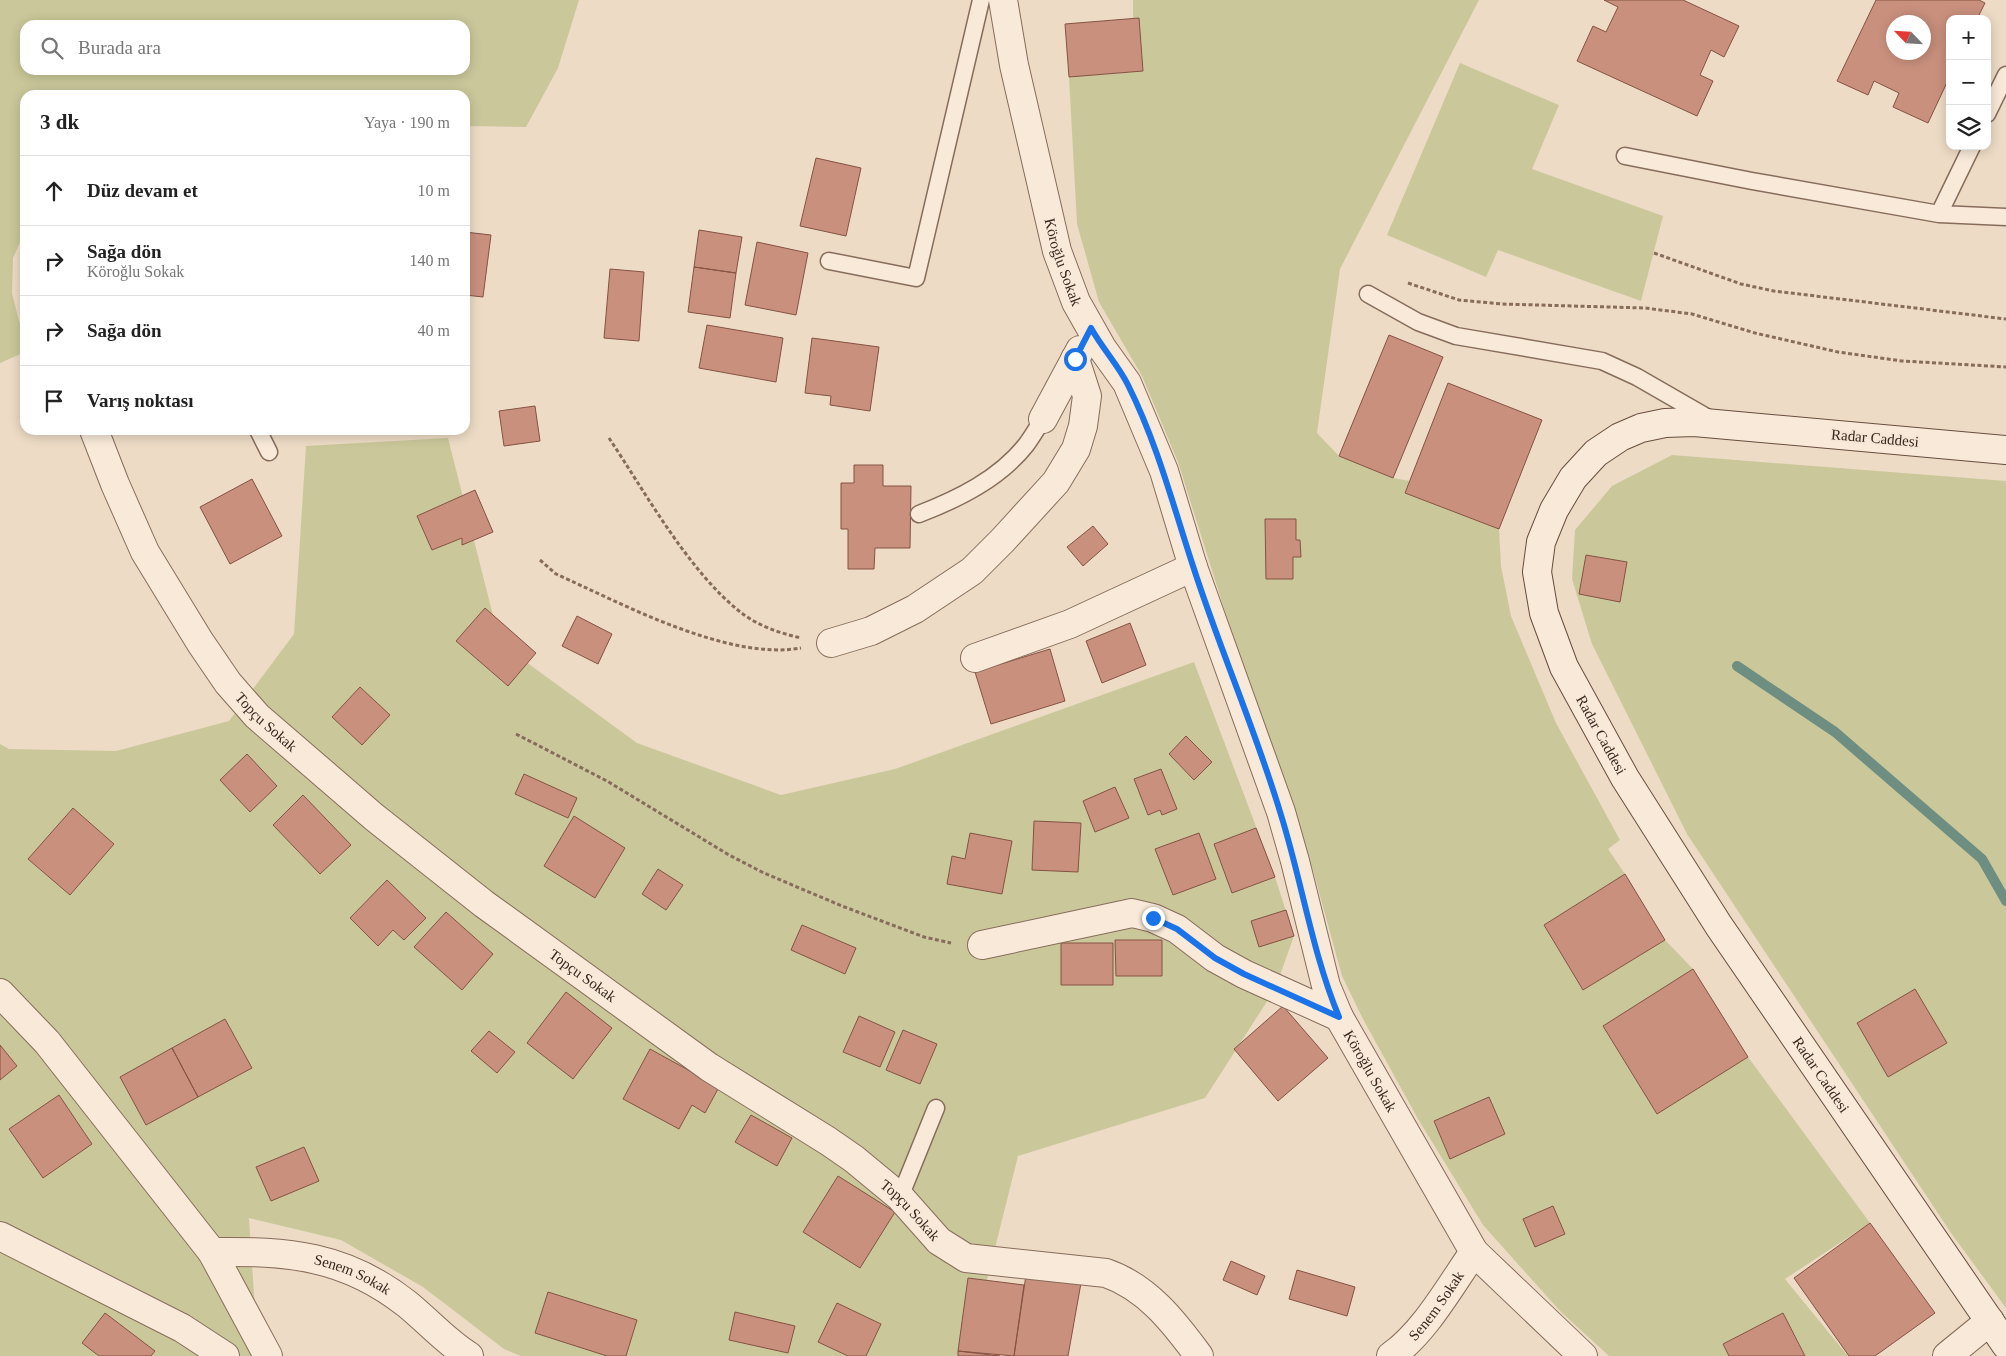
<!DOCTYPE html>
<html lang="tr">
<meta charset="utf-8">
<style>
body{margin:0;font-family:"Times New Roman",serif;background:#f6f6f6;color:#222}
.controls{position:absolute;right:15px;top:15px;display:grid;overflow:hidden;border-radius:10px;box-shadow:0 2px 12px #0003}
.controls button{width:45px;height:45px;display:grid;place-items:center;padding:0;border:0;border-bottom:1px solid #e0e0e0;background:#fff;color:#222;font:25px sans-serif}
.compass{position:absolute;left:1886px;top:15px;width:45px;height:45px;border-radius:50%;background:#fff;box-shadow:0 2px 12px #0003;rotate:295deg}
.stop{position:absolute;width:15px;height:15px;margin:-11px;border:4px solid #1a73e8;border-radius:50%;background:#fff}
.stop.end{background:#1a73e8;border-color:#fff;box-shadow:0 1px 5px #0008}
.list{margin:0;padding:0;list-style:none}
h2{display:flex;justify-content:space-between;align-items:center;height:65px;margin:0;padding:0 20px;font-size:21px}
h2 small{font-size:16px;font-weight:400;color:#767676}
.list li{display:grid;grid-template-columns:32px 1fr auto;gap:15px;align-items:center;box-sizing:border-box;height:70px;padding:0 20px;border-top:1px solid #e0e0e0}
.list b{display:block;font-size:19px;white-space:nowrap}
.list p{margin:0;font-size:16px;white-space:nowrap;color:#767676}
.list em{font-size:16px;font-style:normal;color:#767676}
.icon{flex:none;width:28px;height:28px;fill:none;stroke:currentColor;stroke-width:2;stroke-linecap:round;stroke-linejoin:round}
.map{position:relative;flex:none;width:2006px;height:1356px;overflow:hidden}
.search{position:absolute;background:#fff;box-shadow:0 2px 12px #0003;left:20px;top:20px;width:450px;height:55px;display:flex;align-items:center;gap:12px;box-sizing:border-box;padding:0 18px;border-radius:15px;color:#767676;font-size:19px}
.panel{position:absolute;background:#fff;box-shadow:0 2px 12px #0003;left:20px;top:90px;width:450px;height:345px;border-radius:15px}
.map>svg:first-child{display:block}
.green{fill:#cac89a;fill-rule:evenodd}
.lines{fill:none;stroke-linecap:round;stroke-linejoin:round}
.stream{stroke:#6e8e81;stroke-width:10}
.building{fill:#c9907d;stroke:#855243;fill-rule:evenodd}
.lane-casing{stroke:#876c5c;stroke-width:19}
.street-casing{stroke:#876c5c;stroke-width:30}
.secondary-casing{stroke:#694d3f;stroke-width:30}
.path{stroke:#876c5c;stroke-width:3;stroke-dasharray:4 2.5;stroke-linecap:butt}
.lane{stroke:#f8e9d8;stroke-width:16}
.street{stroke:#f8e9d8;stroke-width:28}
.secondary{stroke:#f8e9d8;stroke-width:28}
.route{stroke:#1a73e8;stroke-width:6}
.labels{text-anchor:middle;dominant-baseline:central;stroke-width:4;stroke-linejoin:round;paint-order:stroke}
.street-label{font-size:15px;fill:#38271f;stroke:#f4e6d5}
</style>
<div class="map">
<svg width="2006" height="1356" viewBox="0 0 2006 1356">
<rect width="100%" height="100%" fill="#eddbc5"/>
<path class="green" d="M0 0H579L558 68 526 127 465 126V95H25V231L13 258 12 293 19 321 25 332V352L0 363ZM25 25H465V70H25Z
M1133 0H1479L1340 269 1317 433 1339 456 1393 478 1410 481 1405 493 1499 529 1501 566 1511 616 1556 723 1620 840 1608 849 1625 874 1544 925 1583 989 1665 940 1693 969 1748 1057 1870 1223 1785 1279 1848 1356H1609L1560 1311 1483 1225 1418 1119 1363 1019 1342 976 1313 870 1233 637 1178 462 1142 376 1099 302 1077 224 1069 77 1133 72Z
M1460 63 1559 105 1532 169 1663 216 1641 301 1498 250 1486 277 1387 235Z
M448 438 500 643 637 743 781 795 895 769 1194 662 1275 877 1294 936 1275 989 1205 1098 1018 1156 968 1356H521L504 1349 423 1287 341 1240 249 1218 258 1356H0V744L9 749 116 751 229 721 294 634 306 446Z
M1672 455 2006 481V1308L1951 1233 1687 834 1592 644 1572 579 1575 530 1612 486Z"/>
<g class="lines">
<path class="stream" d="M1737 666 1835 732 1982 859 2006 901"/>
</g>
<path class="building" d="M1604 0H1683L1739 26 1724 57 1711 50 1700 75 1713 81 1697 116 1577 61 1593 26 1606 32 1618 7Z
M1876 0H1979L1985 3 1977 19H1950V76L1928 123 1893 107 1899 93 1874 81 1868 95 1837 81ZM1894 22H1924V52H1894Z
M1139 18 1143 71 1069 77 1065 24Z
M816 158 861 168 846 236 800 226Z
M699 230 742 237 736 273 694 267Z
M465 232 491 235 483 297 465 295Z
M757 242 808 253 796 315 745 305Z
M694 267 736 273 730 318 688 312Z
M610 269 644 272 639 341 604 338Z
M707 325 783 338 776 382 699 368Z
M1389 335 1443 357 1393 478 1339 456Z
M812 338 879 347 870 411 830 405 831 396 805 393Z
M1448 383 1542 420 1499 529 1405 493Z
M535 406 540 441 504 446 499 411Z
M854 465H883V486H911L910 548H875L874 569H848V529H841V483H854Z
M252 479 282 536 230 564 200 507Z
M475 490 493 532 462 545V538L432 550 417 516Z
M1265 519H1296V540H1300L1301 557H1293V579H1266Z
M1093 526 1108 544 1083 566 1067 547Z
M1586 555 1627 562 1620 602 1579 594Z
M485 608 536 653 508 686 456 641Z
M577 616 612 634 598 664 562 646Z
M1130 623 1146 665 1102 683 1086 641Z
M1050 649 1065 701 991 724 975 672Z
M360 687 390 715 362 745 332 717Z
M1186 736 1212 762 1194 780 1169 754Z
M247 754 277 786 250 812 220 780Z
M1161 769 1177 809 1162 815 1160 810 1148 815 1134 779Z
M524 774 577 798 568 818 515 794Z
M1115 787 1129 818 1095 832 1083 801Z
M303 795 351 845 320 874 273 825Z
M73 808 114 844 70 895 28 859Z
M574 816 625 848 595 898 544 866Z
M1034 821 1081 823 1078 872 1032 870Z
M1256 828 1275 877 1232 893 1214 844Z
M970 833 1012 841 1002 894 947 884 952 856 965 859Z
M1199 833 1216 879 1173 895 1155 849Z
M658 869 683 885 666 910 642 894Z
M1625 874 1665 940 1583 990 1544 925Z
M387 880 426 918 404 940 393 930 378 946 350 918Z
M1286 910 1294 936 1259 947 1251 921Z
M446 912 493 954 462 990 414 947Z
M802 925 856 948 845 974 791 950Z
M1115 940H1162V976H1116Z
M1061 943H1113V985H1061Z
M1693 969 1748 1057 1657 1114 1603 1026Z
M1915 989 1947 1043 1888 1077 1857 1023Z
M566 992 612 1028 573 1079 527 1043Z
M1283 1006 1328 1058 1278 1101 1234 1049Z
M859 1016 895 1032 880 1067 843 1052Z
M225 1019 252 1068 198 1097 172 1048Z
M903 1030 937 1044 920 1084 886 1070Z
M489 1031 515 1052 497 1073 471 1051Z
M0 1045 17 1066 0 1080Z
M172 1048 198 1097 146 1125 120 1077Z
M650 1049 719 1087 705 1113 692 1105 679 1129 623 1099Z
M59 1095 92 1144 43 1178 9 1129Z
M1489 1097 1505 1134 1450 1159 1434 1121Z
M751 1115 792 1138 777 1166 735 1142Z
M304 1147 319 1181 271 1201 256 1167Z
M838 1176 895 1212 860 1268 803 1232Z
M1553 1206 1565 1234 1535 1247 1523 1219Z
M1870 1223 1935 1313 1875 1356H1849L1794 1278Z
M1231 1261 1265 1276 1257 1295 1223 1280Z
M1297 1270 1355 1287 1347 1316 1289 1299Z
M1026 1275 1081 1283 1068 1356H1014Z
M968 1278 1024 1285 1014 1356 958 1351Z
M548 1292 637 1320 626 1356H607L535 1333Z
M837 1303 881 1324 866 1356H848L818 1342Z
M735 1312 795 1326 788 1353 729 1340Z
M105 1313 155 1351 151 1356H99L82 1343Z
M1783 1313 1805 1356H1729L1723 1344Z
M958 1351 1000 1356H958Z"/>
<g class="lines">
<defs>
<path id="lane" d="M1987 114 2006 75
M1625 156 1752 181 1939 214 2006 217
M1939 214 1972 146
M829 261 916 278 981 0
M1368 294 1418 322 1456 336 1602 361 1637 377 1710 419
M258 430 269 452
M919 514C958 499 999 479 1026 445 1032 437 1037 428 1043 419
M900 1197 936 1108"/>
<g id="street">
<path id="s1" d="M1003 0 1014 65 1057 251 1076 302 1102 348 1127 383 1164 471 1193 567 1281 812 1295 861 1326 986 1339 1017 1474 1252 1583 1356"/>
<path d="M1043 419 1080 350"/>
<path id="s2" d="M94 430 115 484 145 552 200 642 228 683 257 716 374 817 484 904 709 1067 828 1141 854 1159 900 1197 939 1241 966 1258 1106 1273C1147 1287 1174 1322 1199 1356"/>
<path d="M831 643 871 631 915 609 972 571 1003 540 1056 482 1076 449 1083 426 1087 396 1075 359"/>
<path d="M975 658 1070 624 1193 567"/>
<path d="M982 945 1132 913 1153 918 1177 929 1215 958 1244 974 1339 1017"/>
<path d="M0 993 47 1042 212 1252 268 1356"/>
<path d="M0 1236 182 1328 225 1356"/>
<path id="s3" d="M212 1252C288 1251 345 1255 407 1304 428 1321 446 1342 469 1356"/>
<path id="s4" d="M1391 1356C1425 1332 1450 1286 1474 1252"/>
<path d="M1947 1356 1990 1321"/>
</g>
<g id="secondary">
<path id="s5" d="M2006 450 1694 422 1665 423 1641 428 1620 437 1596 453 1573 478 1554 510 1541 542 1537 572 1544 613 1564 667 1625 778 1719 926 2006 1345"/>
</g>
</defs>
<use href="#lane" class="lane-casing"/>
<use href="#street" class="street-casing"/>
<use href="#secondary" class="secondary-casing"/>
<path class="path" d="M1654 253 1741 284 1774 291 2006 319
M1408 283 1459 300 1502 304 1645 308 1692 314 1755 333 1838 352 1902 361 2006 367
M609 438C645 492 688 570 739 611 756 625 779 633 801 638
M540 560 556 574C623 604 728 661 801 648
M516 734 607 781 729 855 764 873 842 906 924 937 951 943"/>
<use href="#lane" class="lane"/>
<use href="#street" class="street"/>
<use href="#secondary" class="secondary"/>
</g>
<g class="lines">
<path class="route" d="M1075 359 1091 328C1102 348 1119 366 1128 385 1157 443 1173 505 1193 566 1220 650 1256 731 1281 815 1302 882 1312 952 1339 1017L1244 974 1215 958 1177 929 1153 918"/>
</g>
<g class="labels">
<g class="street-label">
<text stroke="none"><textPath href="#s1" startOffset="269">Köroğlu Sokak</textPath></text>
<text transform="translate(1875 438) rotate(5)">Radar Caddesi</text>
<text stroke="none"><textPath href="#s2" startOffset="342">Topçu Sokak</textPath></text>
<text stroke="none"><textPath href="#s5" startOffset="731">Radar Caddesi</textPath></text>
<text stroke="none"><textPath href="#s2" startOffset="748">Topçu Sokak</textPath></text>
<text stroke="none"><textPath href="#s1" startOffset="1139">Köroğlu Sokak</textPath></text>
<text stroke="none"><textPath href="#s5" startOffset="1136">Radar Caddesi</textPath></text>
<text stroke="none"><textPath href="#s2" startOffset="1152">Topçu Sokak</textPath></text>
<text stroke="none"><textPath href="#s3" startOffset="144">Senem Sokak</textPath></text>
<text stroke="none"><textPath href="#s4" startOffset="68">Senem Sokak</textPath></text>
</g>
</g>
</svg>
<div class="controls">
<button>+</button>
<button>−</button>
<button><svg class="icon" aria-label="layers" viewBox="0 0 24 24"><path d="M12 4l9 5-9 5-9-5zM3 14l9 5 9-5"/></svg></button>
</div>
<svg class="compass" viewBox="-18 -18 36 36"><path d="M0-13l5 13h-10z" fill="#e53935"/><path d="M0 13l5-13h-10z" fill="#767676"/></svg>
<div class="stop" style="left:1075px;top:359px"></div>
<div class="stop end" style="left:1153px;top:918px"></div>
<div class="search"><svg class="icon" aria-label="search" viewBox="0 0 24 24"><circle cx="10" cy="10" r="6"/><path d="M15 15l6 6"/></svg>Burada ara</div>
<section class="panel">
<h2>3 dk<small>Yaya · 190 m</small></h2>
<ul class="list">
<li><svg class="icon" aria-label="ahead" viewBox="0 0 24 24"><path d="M12 20V5M6 11l6-6 6 6"/></svg><div><b>Düz devam et</b></div><em>10 m</em></li>
<li><svg class="icon" aria-label="right" viewBox="0 0 24 24"><path d="M7 20v-9h11M14 6l5 5-5 5"/></svg><div><b>Sağa dön</b><p>Köroğlu Sokak</p></div><em>140 m</em></li>
<li><svg class="icon" aria-label="right" viewBox="0 0 24 24"><path d="M7 20v-9h11M14 6l5 5-5 5"/></svg><div><b>Sağa dön</b></div><em>40 m</em></li>
<li><svg class="icon" aria-label="arrive" viewBox="0 0 24 24"><path d="M6 21V4h12l-3 4 3 4H6"/></svg><div><b>Varış noktası</b></div></li>
</ul>
</section>
</div>
